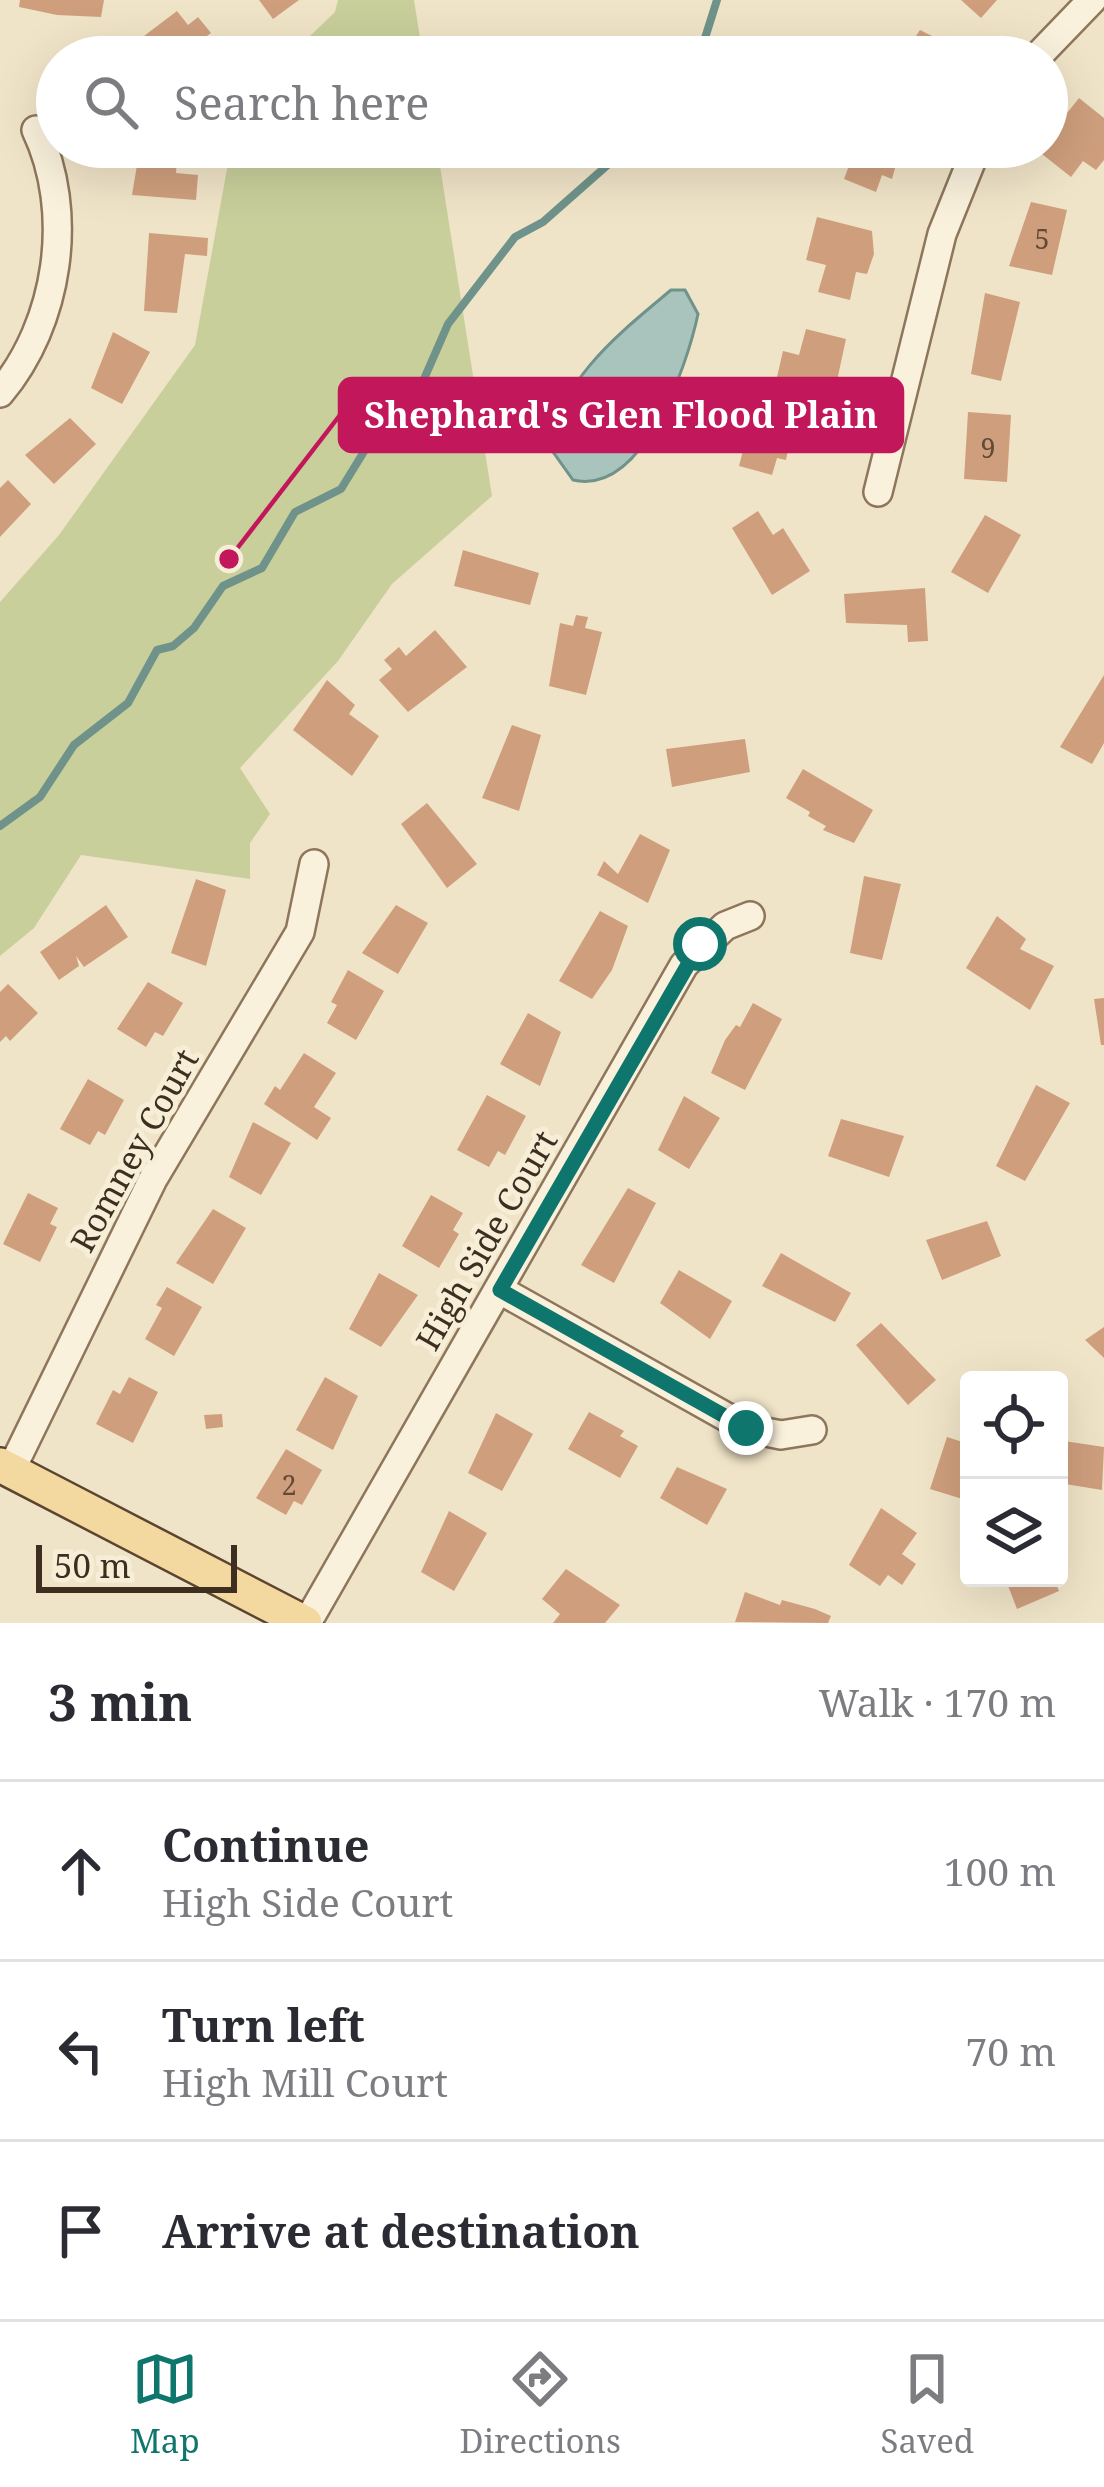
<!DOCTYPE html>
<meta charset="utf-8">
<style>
body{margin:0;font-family:"Noto Serif",serif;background:#f2f2f3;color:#2b2b33}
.controls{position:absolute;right:36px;bottom:36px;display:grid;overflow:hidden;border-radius:12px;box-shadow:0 12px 48px #0002}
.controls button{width:108px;height:108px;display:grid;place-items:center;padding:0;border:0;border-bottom:3px solid #e1e1e2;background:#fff;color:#2b2b33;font:60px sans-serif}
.scale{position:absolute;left:36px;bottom:30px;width:201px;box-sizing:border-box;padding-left:12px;border:6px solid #3d2e20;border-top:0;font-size:33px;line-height:42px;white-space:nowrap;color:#3d2e20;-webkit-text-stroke:9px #f7eed8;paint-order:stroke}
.stop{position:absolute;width:36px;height:36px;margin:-27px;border:9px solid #0f766e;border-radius:50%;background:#fff}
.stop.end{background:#0f766e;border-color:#fff;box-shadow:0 3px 12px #0008}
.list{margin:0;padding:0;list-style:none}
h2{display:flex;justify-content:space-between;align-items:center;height:156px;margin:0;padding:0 48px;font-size:51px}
h2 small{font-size:39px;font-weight:400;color:#7c7c81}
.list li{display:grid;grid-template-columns:78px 1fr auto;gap:36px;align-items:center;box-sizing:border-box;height:180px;padding:0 48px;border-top:3px solid #e1e1e2}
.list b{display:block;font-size:45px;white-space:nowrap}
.list p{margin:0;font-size:39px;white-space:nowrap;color:#7c7c81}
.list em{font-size:39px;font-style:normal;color:#7c7c81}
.icon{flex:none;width:66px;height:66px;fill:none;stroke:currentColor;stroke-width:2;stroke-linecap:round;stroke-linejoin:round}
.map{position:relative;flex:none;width:1104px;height:1623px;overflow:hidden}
.search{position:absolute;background:#fff;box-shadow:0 12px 48px #0002;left:36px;right:36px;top:36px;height:132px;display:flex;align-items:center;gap:30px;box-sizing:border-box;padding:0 42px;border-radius:66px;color:#7c7c81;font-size:45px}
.sheet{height:696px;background:#fff}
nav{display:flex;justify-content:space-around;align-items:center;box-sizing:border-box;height:168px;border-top:3px solid #e1e1e2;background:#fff;font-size:33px;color:#7c7c81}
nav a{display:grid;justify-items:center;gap:6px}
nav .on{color:#0f766e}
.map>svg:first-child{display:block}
.green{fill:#c9cf9b}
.water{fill:#a9c4bc;stroke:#6f938a;stroke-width:3}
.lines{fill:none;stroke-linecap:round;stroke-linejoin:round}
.stream{stroke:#6f938a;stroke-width:8}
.building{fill:#cf9f7d}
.minor-casing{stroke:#8d765c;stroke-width:32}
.major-casing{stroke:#5b4430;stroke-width:38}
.minor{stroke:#faf1dc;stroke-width:27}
.major{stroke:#f3d9a0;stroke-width:33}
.route{stroke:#0f766e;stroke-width:15}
.labels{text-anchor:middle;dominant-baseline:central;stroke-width:10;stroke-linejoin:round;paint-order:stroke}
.number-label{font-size:27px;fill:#624a37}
.street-label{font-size:33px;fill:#3d2e20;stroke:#f7eed8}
.leader{fill:none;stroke:#c2185b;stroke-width:4.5}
.callout-dot{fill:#c2185b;stroke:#f7eed8;stroke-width:4.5}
.callout{fill:#c2185b;stroke:#c2185b;stroke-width:4.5}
.callout-label{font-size:36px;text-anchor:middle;font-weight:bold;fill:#fff}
</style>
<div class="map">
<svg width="1104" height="1623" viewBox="0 0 1104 1623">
<rect width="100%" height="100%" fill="#f0e4c8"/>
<path class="green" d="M338 0H414L423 57H288L335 12Z
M231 147H437L492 496 392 584 338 661 240 768 270 814 250 843V879L81 855 34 928 0 956V602L59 535 195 345Z"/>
<path class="water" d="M671 290H685L698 314C687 366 643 496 573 480L551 449C558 380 621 332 671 290Z"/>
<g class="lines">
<path class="stream" d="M699 57 717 0
M0 826 40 797 74 745 128 703 157 650 173 646 194 628 223 586 262 568 295 512 341 489 381 424 424 379 448 324 515 237 543 222 628 147"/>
</g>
<path class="building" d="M20 0H104L101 17 57 15 19 7Z
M259 0H299L273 19Z
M961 0H997L981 18Z
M177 11 188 25 198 17 211 33 200 41 212 57H159L144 36Z
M920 30 948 44 941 57H902Z
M1079 98 1104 118V160L1096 170 1083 161 1071 177 1042 154 1053 141 1048 137Z
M140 147H178L176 173 198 175 196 200 132 195Z
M856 147 900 150 892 179 882 175 876 192 844 179Z
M1031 202 1067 210 1052 275 1009 266Z
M817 217 872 231 874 254 867 274 856 272 850 300 818 292 826 265 806 260Z
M149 233 208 238 207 256 185 254 177 313 144 311Z
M985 293 1020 302 1001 381 971 374Z
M806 329 846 339 832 404 790 394 793 380 777 377 783 351 799 355Z
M113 332 150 352 122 404 91 388Z
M968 412 1011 415 1007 482 964 479Z
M736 417 792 430 786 460 777 458 772 475 739 466 747 435 732 432Z
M70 418 96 444 54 484 25 455Z
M8 480 31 504 0 537V488Z
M758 511 773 535 783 528 810 571 772 595 732 528Z
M985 515 1021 535 988 593 951 572Z
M463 550 539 573 530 605 454 586Z
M925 588 928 641 908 642 907 625 846 623 844 594Z
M576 615 588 617 585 628 602 632 586 695 549 686 560 623 573 626Z
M435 630 467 667 408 712 379 680 392 669 384 660 399 647 406 656Z
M1104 675V743L1092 764 1060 747Z
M327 680 355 705 349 714 379 736 352 776 293 730Z
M512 725 541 735 519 811 482 798Z
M745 739 750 772 672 787 666 749Z
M803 769 873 810 854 843 823 830 826 826 808 816 810 812 786 798Z
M427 803 477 864 447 888 401 824Z
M640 834 670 850 648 903 597 875 604 861 618 874Z
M864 876 901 884 882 960 850 953Z
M196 879 226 890 206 966 171 953Z
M106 905 128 937 84 967 76 956 79 966 59 980 40 952Z
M396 905 428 923 398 974 362 953Z
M600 911 628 926 612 970 592 999 559 981Z
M997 916 1026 939 1020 949 1054 966 1030 1010 966 968Z
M348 970 384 991 356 1040 327 1023 337 1005 331 1002Z
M148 982 183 1003 163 1036 155 1032 146 1047 117 1029Z
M8 984 38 1013 10 1041 6 1036 0 1042V992Z
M1104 998V1045H1101L1094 999Z
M753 1003 782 1019 745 1090 711 1073 725 1040 736 1025 740 1027Z
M528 1013 561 1032 540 1086 500 1064Z
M304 1053 336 1073 314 1107 331 1118 317 1140 264 1104 275 1086 280 1090Z
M88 1079 124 1100 105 1135 98 1131 90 1145 60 1129Z
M1036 1085 1070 1103 1025 1181 996 1166Z
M487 1095 526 1116 505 1155 498 1151 489 1167 457 1150Z
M684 1096 720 1118 689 1169 658 1150Z
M841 1119 904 1136 889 1177 828 1156Z
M253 1122 291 1143 261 1195 229 1177Z
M628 1188 656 1203 614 1283 581 1265Z
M28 1193 58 1208 50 1224 57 1227 40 1262 3 1244Z
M431 1195 463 1213 453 1230 459 1234 439 1268 402 1246Z
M213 1209 246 1228 213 1284 176 1263Z
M987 1221 1001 1256 942 1280 926 1240Z
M781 1253 851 1293 835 1322 762 1286Z
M679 1270 732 1301 710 1339 660 1303Z
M379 1273 418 1295 381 1347 349 1329Z
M167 1287 202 1307 174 1356 145 1339 162 1308 156 1305Z
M881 1323 936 1380 908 1405 856 1345Z
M1104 1327V1358L1085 1340Z
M129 1377 158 1392 133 1443 96 1424 113 1390 120 1394Z
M325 1377 358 1396 333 1450 296 1430Z
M589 1412 624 1431 620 1436 638 1446 620 1478 568 1449Z
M496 1413 533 1434 502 1491 468 1473Z
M222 1414 223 1427 206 1429 204 1415Z
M947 1437 969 1444V1501L930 1489Z
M1064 1441 1104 1447 1102 1490 1059 1483Z
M286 1449 322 1470 302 1505 294 1501 286 1515 256 1498Z
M677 1467 727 1489 707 1525 660 1498Z
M881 1508 917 1533 902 1554 916 1564 902 1585 888 1575 880 1586 849 1565Z
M449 1511 487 1533 454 1591 421 1572Z
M566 1569 620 1605 605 1623H553L560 1614 542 1599Z
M1005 1578H1054L1059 1591 1017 1609Z
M745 1592 780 1605 782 1600 815 1609 831 1616 828 1623 735 1622Z"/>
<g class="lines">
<defs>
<path id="minor" d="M1037 57 1092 0
M0 393C59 323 75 212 36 130
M878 492 942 234 977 147
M500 1290 746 1428 781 1435 812 1430
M11 1470 153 1179 300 932 314 864
M307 1623 684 965 725 926 750 916"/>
<path id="major" d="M0 1465 305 1623"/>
</defs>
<use href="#minor" class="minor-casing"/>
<use href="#major" class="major-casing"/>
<use href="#minor" class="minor"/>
<use href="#major" class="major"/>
</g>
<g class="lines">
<path class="route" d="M700 944 500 1290 746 1428"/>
</g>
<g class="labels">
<g class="number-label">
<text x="1042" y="238">5</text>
<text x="988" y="447">9</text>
<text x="289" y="1484">2</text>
</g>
<g class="street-label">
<text transform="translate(134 1150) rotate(-61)">Romney Court</text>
<text transform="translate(486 1240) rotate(-60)">High Side Court</text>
</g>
</g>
<path class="leader" d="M229 559L340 415"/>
<circle class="callout-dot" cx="229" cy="559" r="12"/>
<rect class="callout" x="340" y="379" width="562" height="72" rx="12"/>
<g class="callout-label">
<text x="621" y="428">Shephard's Glen Flood Plain</text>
</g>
</svg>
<div class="controls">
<button><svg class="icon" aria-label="locate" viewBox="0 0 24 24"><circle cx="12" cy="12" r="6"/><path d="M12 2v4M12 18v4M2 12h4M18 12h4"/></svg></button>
<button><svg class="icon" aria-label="layers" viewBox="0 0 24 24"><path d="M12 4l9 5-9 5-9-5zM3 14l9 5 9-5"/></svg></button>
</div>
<div class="scale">50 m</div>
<div class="stop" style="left:700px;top:944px"></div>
<div class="stop end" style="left:746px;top:1428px"></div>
<div class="search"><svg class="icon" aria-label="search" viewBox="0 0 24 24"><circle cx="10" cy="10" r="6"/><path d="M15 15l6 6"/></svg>Search here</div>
</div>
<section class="sheet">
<h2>3 min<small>Walk · 170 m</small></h2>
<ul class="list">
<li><svg class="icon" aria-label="ahead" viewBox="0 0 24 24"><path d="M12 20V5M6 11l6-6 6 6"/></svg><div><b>Continue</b><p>High Side Court</p></div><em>100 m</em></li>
<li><svg class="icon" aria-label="left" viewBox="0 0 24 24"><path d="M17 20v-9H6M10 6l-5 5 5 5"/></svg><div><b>Turn left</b><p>High Mill Court</p></div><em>70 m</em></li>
<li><svg class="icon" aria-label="arrive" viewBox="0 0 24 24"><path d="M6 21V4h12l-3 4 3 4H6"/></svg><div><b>Arrive at destination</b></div></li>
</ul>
</section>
<nav>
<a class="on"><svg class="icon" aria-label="map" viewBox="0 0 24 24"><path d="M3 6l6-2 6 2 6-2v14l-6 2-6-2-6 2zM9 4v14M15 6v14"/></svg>Map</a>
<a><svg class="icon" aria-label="directions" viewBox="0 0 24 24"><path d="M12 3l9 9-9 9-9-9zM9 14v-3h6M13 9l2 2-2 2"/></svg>Directions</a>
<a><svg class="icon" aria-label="saved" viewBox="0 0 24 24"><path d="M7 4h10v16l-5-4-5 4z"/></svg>Saved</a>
</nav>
